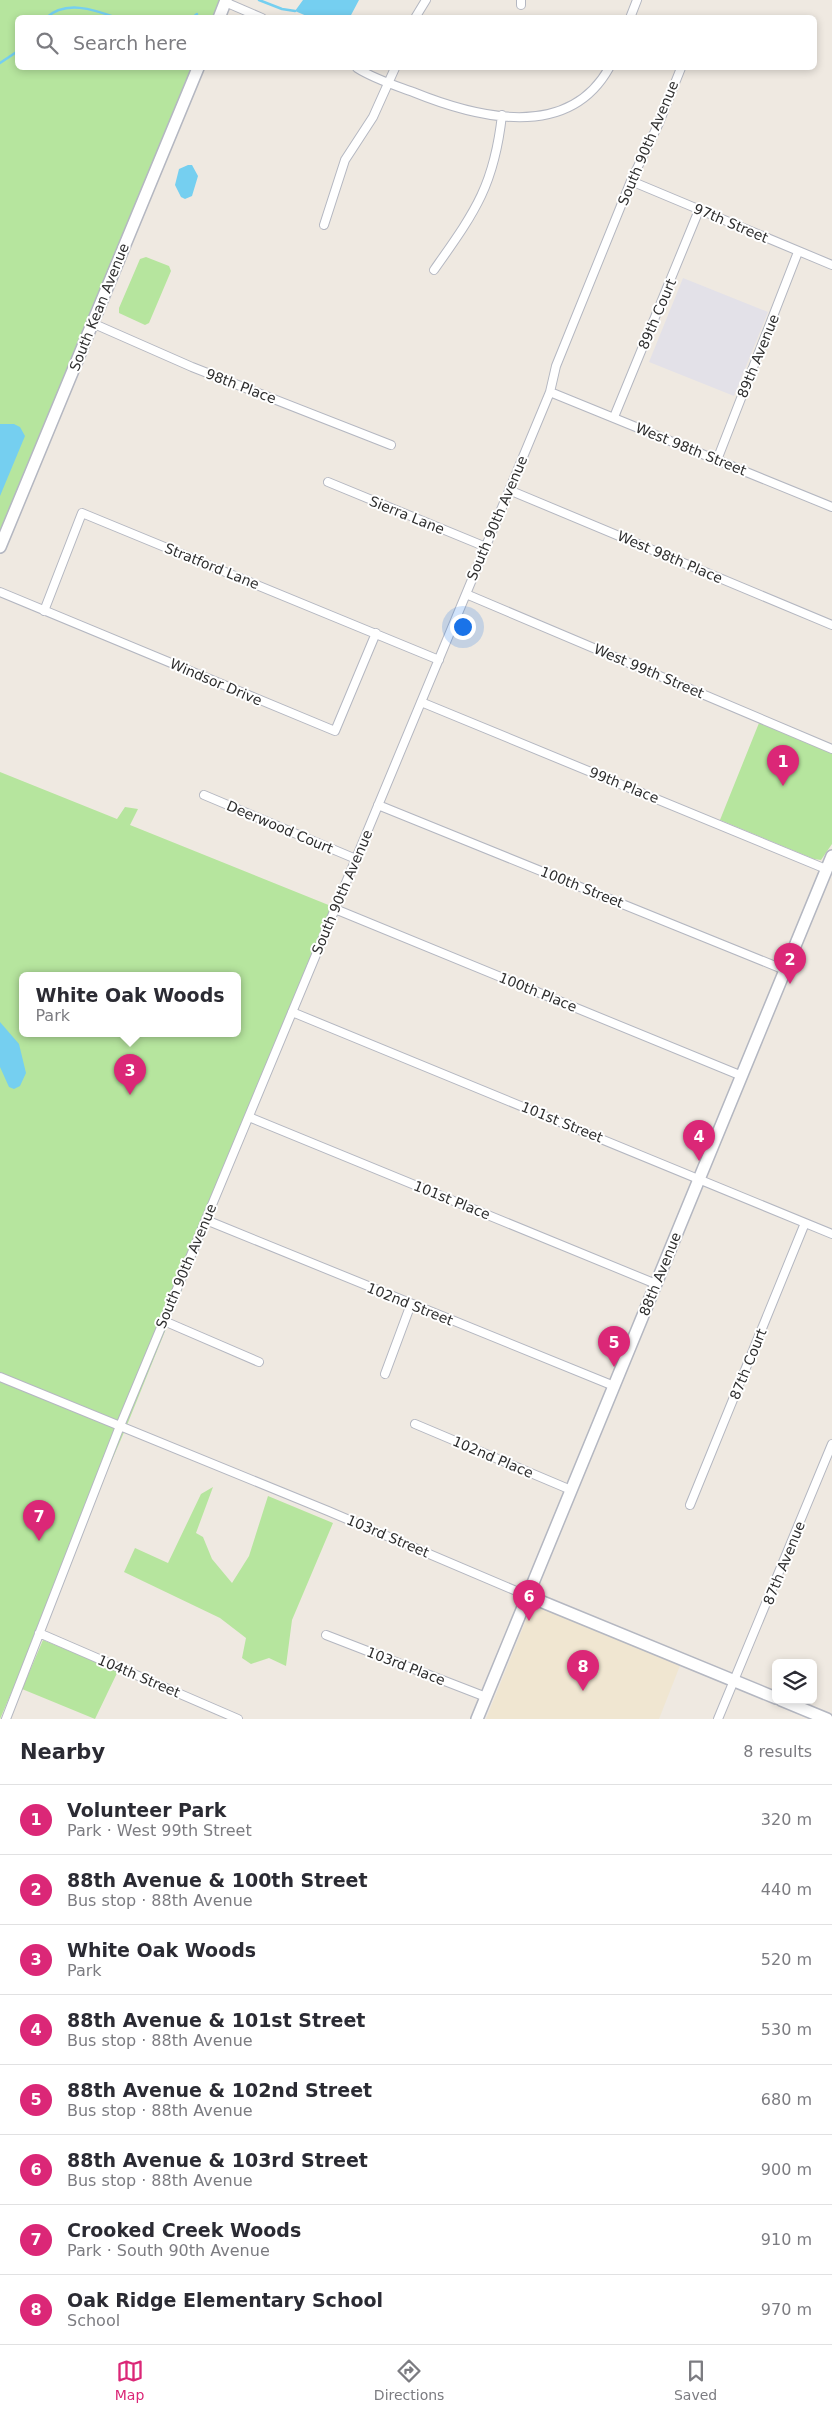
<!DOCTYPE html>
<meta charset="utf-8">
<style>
body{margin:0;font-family:"DejaVu Sans",sans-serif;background:#f7f7f7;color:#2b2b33}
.controls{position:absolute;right:15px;bottom:15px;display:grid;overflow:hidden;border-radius:8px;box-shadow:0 2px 8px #0003}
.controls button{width:45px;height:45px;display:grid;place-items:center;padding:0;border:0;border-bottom:1px solid #e1e1e2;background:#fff;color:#2b2b33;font:25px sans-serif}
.you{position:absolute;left:462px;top:626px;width:18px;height:18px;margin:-12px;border:4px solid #fff;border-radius:50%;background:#1a73e8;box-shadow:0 0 0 8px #1a73e833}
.badge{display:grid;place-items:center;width:32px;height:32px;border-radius:50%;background:#db2777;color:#fff;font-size:16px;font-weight:700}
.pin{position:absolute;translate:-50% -41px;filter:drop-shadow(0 1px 2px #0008)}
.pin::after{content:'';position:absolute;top:26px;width:18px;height:15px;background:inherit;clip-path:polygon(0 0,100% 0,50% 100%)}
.popup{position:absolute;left:19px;top:972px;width:222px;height:65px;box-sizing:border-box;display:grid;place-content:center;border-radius:8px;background:#fff;filter:drop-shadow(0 1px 4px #0005);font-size:16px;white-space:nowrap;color:#7c7c81}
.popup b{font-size:19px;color:#2b2b33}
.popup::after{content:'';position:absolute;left:50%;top:100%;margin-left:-10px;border:10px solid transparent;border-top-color:#fff}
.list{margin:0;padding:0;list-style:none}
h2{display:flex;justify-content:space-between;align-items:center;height:65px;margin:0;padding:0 20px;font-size:21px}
h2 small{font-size:16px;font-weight:400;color:#7c7c81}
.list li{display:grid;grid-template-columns:32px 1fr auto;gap:15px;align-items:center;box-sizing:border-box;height:70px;padding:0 20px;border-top:1px solid #e1e1e2}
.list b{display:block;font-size:19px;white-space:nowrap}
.list p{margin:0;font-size:16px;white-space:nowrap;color:#7c7c81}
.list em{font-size:16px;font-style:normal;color:#7c7c81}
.icon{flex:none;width:28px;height:28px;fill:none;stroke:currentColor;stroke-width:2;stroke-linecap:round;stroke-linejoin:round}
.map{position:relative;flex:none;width:832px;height:1719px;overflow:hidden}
.search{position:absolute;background:#fff;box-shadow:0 2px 8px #0003;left:15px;right:15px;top:15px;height:55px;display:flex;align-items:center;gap:12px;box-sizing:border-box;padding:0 18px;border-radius:8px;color:#7c7c81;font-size:19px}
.sheet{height:625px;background:#fff}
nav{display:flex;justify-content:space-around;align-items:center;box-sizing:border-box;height:70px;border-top:1px solid #e1e1e2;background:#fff;font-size:14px;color:#7c7c81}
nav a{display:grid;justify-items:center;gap:2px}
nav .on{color:#db2777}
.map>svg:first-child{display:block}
.industrial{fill:#e3e1e8}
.education{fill:#f0e6d1}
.green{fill:#b6e59e;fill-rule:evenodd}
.water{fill:#75cff0}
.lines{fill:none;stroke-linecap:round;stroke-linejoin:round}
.stream{stroke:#75cff0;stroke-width:2.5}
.street-casing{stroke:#b4b7c1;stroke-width:10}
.secondary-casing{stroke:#b4b7c1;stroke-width:14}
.street{stroke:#fff;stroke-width:8}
.secondary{stroke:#fff;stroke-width:11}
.labels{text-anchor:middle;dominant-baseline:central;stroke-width:4;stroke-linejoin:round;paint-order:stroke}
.street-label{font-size:14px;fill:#2e2e2e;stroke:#fff}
</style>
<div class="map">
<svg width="832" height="1719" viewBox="0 0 832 1719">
<rect width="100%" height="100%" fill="#efe9e1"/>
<path class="industrial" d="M683 278 768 312 734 396 649 362Z"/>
<path class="education" d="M538 1609H544L567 1617 681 1663 659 1719H486L526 1620 529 1615Z"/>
<path class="green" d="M0 0H226L218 17 18 18V68H198L0 542Z
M146 257 169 266 171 271 149 323 145 325 119 313V308L140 259Z
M759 723 832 752V844L821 860 814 859 720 820Z
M0 772 117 819 125 807 138 809 130 825 331 906 319 942 278 1035 270 1072 125 1430 0 1719ZM22 976H238V1034H22Z
M213 1487 196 1533 203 1537 212 1559 232 1583 249 1556 268 1496 333 1523 292 1620 286 1666 269 1658 251 1664 242 1658 246 1638 220 1618 124 1572 135 1548 168 1563 201 1494Z
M43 1640 118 1671 95 1719 22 1689Z"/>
<path class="water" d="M303 0H359L350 17H309L295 11Z
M188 165H192L198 176 192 196 185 199 181 197 175 185 179 169Z
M0 424H14L20 427 25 436 0 496Z
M0 1022 19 1044 26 1073 20 1086 14 1089 9 1087 0 1067Z"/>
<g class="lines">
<path class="stream" d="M259 0 282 9 295 11
M46 18C65 0 93 9 117 18
M167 18H178
M192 18 197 14
M0 63 18 51"/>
<defs>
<path id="street" d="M225 2 262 18
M521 5V0
M415 18 426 0
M630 18 637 0
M357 68C374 79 394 85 413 92 477 118 568 141 609 68
M631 181 832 265
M324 225 345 160 373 117 395 68
M434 270C474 213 494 187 502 115
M92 323 192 367 391 445
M550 392 832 507
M614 417 699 210
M717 460 798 252
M328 482 486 547
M509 490 832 625
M0 592 335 731 376 633
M466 594 832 749
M44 611 82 513 439 660
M421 702 826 869
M204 795 356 859
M378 805 785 970
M335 909 742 1076
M292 1012 832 1234
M249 1117 656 1284
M206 1220 614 1386
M164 1321 259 1362
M385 1374 411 1304
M0 1377 328 1511 528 1596
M415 1424 571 1490
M690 1505 805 1223
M39 1633 238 1719
M326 1635 486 1697
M6 1719 120 1426 550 392 556 366 631 181 659 123 681 68
M718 1719 832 1444"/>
<path id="secondary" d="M219 18 226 0
M0 547 198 68
M528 1596 776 1698
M781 1700 827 1719
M477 1719 832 856"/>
</defs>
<use href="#street" class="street-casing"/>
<use href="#secondary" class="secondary-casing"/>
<use href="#street" class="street"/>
<use href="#secondary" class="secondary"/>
</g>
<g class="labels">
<g class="street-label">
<text transform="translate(648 143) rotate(-67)">South 90th Avenue</text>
<text transform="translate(731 223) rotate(23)">97th Street</text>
<text transform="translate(99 307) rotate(-68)">South Kean Avenue</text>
<text transform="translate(657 314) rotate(-67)">89th Court</text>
<text transform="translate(758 356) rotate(-68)">89th Avenue</text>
<text transform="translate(241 386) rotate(21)">98th Place</text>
<text transform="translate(691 449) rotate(22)">West 98th Street</text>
<text transform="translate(407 515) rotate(22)">Sierra Lane</text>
<text transform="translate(497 518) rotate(-67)">South 90th Avenue</text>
<text transform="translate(670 557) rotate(23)">West 98th Place</text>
<text transform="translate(212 566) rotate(22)">Stratford Lane</text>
<text transform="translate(649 671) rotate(23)">West 99th Street</text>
<text transform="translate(216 682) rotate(23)">Windsor Drive</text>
<text transform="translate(624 785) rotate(22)">99th Place</text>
<text transform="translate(280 827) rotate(23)">Deerwood Court</text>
<text transform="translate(582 887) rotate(22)">100th Street</text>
<text transform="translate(342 892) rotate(-67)">South 90th Avenue</text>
<text transform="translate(538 992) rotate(22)">100th Place</text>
<text transform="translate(562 1122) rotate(22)">101st Street</text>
<text transform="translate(452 1200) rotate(22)">101st Place</text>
<text transform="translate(186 1266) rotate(-67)">South 90th Avenue</text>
<text transform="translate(660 1274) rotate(-68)">88th Avenue</text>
<text transform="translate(410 1304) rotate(22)">102nd Street</text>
<text transform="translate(748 1364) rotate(-68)">87th Court</text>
<text transform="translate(493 1457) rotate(23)">102nd Place</text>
<text transform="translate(388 1536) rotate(23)">103rd Street</text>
<text transform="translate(784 1563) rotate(-68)">87th Avenue</text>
<text transform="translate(406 1666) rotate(21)">103rd Place</text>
<text transform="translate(139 1676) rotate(23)">104th Street</text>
</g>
</g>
</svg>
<div class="controls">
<button><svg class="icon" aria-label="layers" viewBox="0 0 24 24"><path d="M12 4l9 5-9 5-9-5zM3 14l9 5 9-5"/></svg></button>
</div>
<div class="you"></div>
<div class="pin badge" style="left:783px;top:786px">1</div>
<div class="pin badge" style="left:790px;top:984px">2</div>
<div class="pin badge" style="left:130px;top:1095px">3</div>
<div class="popup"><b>White Oak Woods</b>Park</div>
<div class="pin badge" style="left:699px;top:1161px">4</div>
<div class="pin badge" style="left:614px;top:1367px">5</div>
<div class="pin badge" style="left:529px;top:1621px">6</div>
<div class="pin badge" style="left:39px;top:1541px">7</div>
<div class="pin badge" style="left:583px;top:1691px">8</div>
<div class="search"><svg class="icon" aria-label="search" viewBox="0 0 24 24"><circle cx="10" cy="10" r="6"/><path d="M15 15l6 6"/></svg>Search here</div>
</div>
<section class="sheet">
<h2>Nearby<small>8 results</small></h2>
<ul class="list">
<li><span class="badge">1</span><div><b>Volunteer Park</b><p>Park · West 99th Street</p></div><em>320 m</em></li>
<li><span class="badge">2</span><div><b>88th Avenue &amp; 100th Street</b><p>Bus stop · 88th Avenue</p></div><em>440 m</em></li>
<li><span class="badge">3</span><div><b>White Oak Woods</b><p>Park</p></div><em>520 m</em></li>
<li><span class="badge">4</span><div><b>88th Avenue &amp; 101st Street</b><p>Bus stop · 88th Avenue</p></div><em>530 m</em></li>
<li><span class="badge">5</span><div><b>88th Avenue &amp; 102nd Street</b><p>Bus stop · 88th Avenue</p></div><em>680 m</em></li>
<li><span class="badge">6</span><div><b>88th Avenue &amp; 103rd Street</b><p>Bus stop · 88th Avenue</p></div><em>900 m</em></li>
<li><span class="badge">7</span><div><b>Crooked Creek Woods</b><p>Park · South 90th Avenue</p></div><em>910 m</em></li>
<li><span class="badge">8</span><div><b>Oak Ridge Elementary School</b><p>School</p></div><em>970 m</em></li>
</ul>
</section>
<nav>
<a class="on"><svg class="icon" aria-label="map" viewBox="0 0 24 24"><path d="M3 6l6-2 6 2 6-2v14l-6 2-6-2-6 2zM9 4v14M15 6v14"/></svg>Map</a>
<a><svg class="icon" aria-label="directions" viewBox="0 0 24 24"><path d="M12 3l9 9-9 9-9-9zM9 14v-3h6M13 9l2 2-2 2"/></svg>Directions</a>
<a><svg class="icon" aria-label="saved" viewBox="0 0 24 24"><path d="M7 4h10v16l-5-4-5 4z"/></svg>Saved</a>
</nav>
